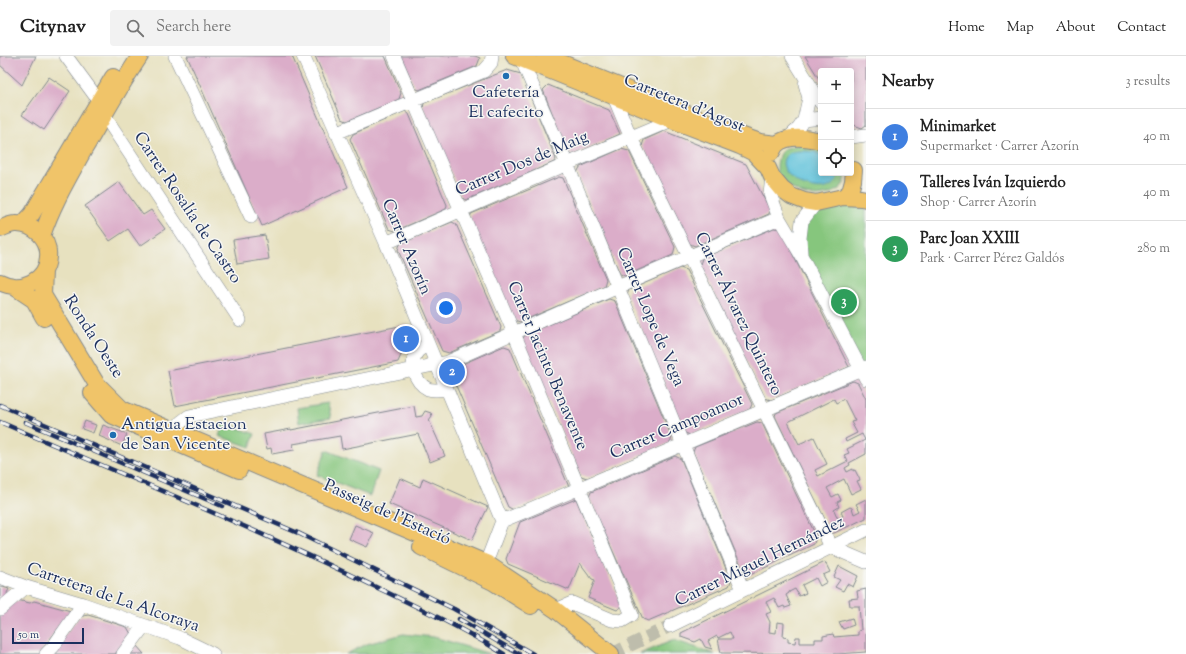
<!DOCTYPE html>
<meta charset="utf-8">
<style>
body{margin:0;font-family:"Sorts Mill Goudy",serif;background:#f2f2f2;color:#222}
.controls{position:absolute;right:12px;top:12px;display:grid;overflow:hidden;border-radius:4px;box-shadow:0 2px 10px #0003}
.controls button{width:36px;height:36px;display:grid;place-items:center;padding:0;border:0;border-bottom:1px solid #e0e0e0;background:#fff;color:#222;font:20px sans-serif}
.scale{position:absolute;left:12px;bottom:10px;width:72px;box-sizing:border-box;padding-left:4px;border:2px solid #1b2f5e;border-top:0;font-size:11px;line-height:14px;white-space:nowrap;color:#1b2f5e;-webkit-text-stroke:3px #f6f6f2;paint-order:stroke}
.you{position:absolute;left:446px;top:252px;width:14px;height:14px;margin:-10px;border:3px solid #fff;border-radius:50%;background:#1a73e8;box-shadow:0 0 0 6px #1a73e833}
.badge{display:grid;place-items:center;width:26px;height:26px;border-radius:50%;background:#7c3aed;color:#fff;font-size:13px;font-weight:700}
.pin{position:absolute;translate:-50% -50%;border:2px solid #fff;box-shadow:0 1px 4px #0006}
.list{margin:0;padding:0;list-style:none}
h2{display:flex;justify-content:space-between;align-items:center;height:52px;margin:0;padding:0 16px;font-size:17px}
h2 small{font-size:13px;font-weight:400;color:#767676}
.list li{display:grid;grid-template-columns:26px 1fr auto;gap:12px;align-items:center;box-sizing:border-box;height:56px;padding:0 16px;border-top:1px solid #e0e0e0}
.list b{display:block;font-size:15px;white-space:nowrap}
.list p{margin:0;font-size:13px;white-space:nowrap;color:#767676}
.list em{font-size:13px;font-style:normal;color:#767676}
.icon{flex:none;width:22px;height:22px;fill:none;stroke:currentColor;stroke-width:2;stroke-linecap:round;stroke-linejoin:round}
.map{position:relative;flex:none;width:866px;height:598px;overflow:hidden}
header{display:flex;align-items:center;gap:24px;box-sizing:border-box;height:56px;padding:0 20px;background:#fff;border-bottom:1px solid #e0e0e0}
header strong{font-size:19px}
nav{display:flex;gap:22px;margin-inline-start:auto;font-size:14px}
.search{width:280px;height:36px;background:#f2f2f2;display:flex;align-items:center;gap:10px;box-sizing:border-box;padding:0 14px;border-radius:4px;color:#767676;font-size:15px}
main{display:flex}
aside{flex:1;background:#fff}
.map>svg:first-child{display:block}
.green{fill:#86c67d;stroke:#507a6e}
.water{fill:#5cc1da;stroke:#3c789c}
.building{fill:#dbadc9;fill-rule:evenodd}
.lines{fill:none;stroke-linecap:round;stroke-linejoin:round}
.minor-tunnel{stroke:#bebdac;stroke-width:13;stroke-dasharray:13 6;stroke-linecap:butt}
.minor-casing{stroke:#81888e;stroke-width:14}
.major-casing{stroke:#81888e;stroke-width:18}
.minor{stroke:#fff;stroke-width:13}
.major{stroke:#f0c469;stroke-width:16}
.rail-casing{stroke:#1b2f5e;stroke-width:4.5}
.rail{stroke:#f6f6f2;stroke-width:3;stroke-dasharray:9;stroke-linecap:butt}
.poi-dot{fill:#1f6fb2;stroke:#f6f6f2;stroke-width:1.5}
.labels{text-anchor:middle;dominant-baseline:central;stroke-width:3;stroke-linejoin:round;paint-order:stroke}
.poi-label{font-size:17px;fill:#1b2f5e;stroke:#f6f6f2}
.street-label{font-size:17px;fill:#1b2f5e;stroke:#f6f6f2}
</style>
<header>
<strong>Citynav</strong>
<div class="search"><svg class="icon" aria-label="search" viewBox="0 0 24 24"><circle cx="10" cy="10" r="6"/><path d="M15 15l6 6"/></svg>Search here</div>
<nav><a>Home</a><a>Map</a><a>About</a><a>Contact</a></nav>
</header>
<main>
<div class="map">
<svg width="866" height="598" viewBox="0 0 866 598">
<rect width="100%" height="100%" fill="#f6f6f2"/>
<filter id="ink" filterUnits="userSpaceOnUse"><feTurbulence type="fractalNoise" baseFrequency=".025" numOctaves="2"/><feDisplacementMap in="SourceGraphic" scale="8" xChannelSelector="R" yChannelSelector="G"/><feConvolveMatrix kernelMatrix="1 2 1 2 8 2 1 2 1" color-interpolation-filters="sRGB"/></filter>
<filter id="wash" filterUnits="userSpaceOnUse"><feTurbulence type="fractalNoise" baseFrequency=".012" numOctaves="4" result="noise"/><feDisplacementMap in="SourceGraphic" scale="16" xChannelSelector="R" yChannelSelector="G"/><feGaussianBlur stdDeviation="0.9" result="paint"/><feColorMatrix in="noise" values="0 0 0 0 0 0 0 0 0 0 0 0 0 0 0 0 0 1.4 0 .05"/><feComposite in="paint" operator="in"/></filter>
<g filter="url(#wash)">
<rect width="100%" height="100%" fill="#e7e1bf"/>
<path class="green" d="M798 89 821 92V117H845C849 137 820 142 806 139 796 136 783 128 779 119 776 115 777 109 778 104 779 93 788 91 798 89Z
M846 147 866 154V308L855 313 791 185 815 154Z
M328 347 331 362 299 367 297 352Z
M224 367 255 378 250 391 219 380Z
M326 394 379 415 370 440 317 419Z
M403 578 434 581 490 598H346L367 588Z
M674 584 715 598H640Z"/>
<path class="water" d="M803 95 815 96 821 99V117H837C838 122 836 127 831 130 807 141 770 112 788 98 792 95 799 95 803 95Z"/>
<g id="blocks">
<path class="building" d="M0 0H36L22 29 0 9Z
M187 0H292L348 131 262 170Z
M315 0H385L401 37 399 43 347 65 342 63Z
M401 0H475L480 2 477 10 419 34 415 32Z
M805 0H866V69L862 72 851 68V15H821V26Z
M507 14 521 18 556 103 554 106 466 144 462 142 423 52 424 47Z
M49 21 70 35 44 74 22 59Z
M548 29 609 54 620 78 573 99 568 97 543 34Z
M405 55 409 58 447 149 446 153 395 175 389 173 350 83 353 78Z
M664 75 746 108 770 154 769 158 695 190 690 188 642 90 644 84Z
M621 93 629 95 675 191 673 199 625 220 620 218 577 117 580 111Z
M559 121 563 122 606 223 604 230 520 266 514 264 470 165 471 158Z
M119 126 143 159 151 154 165 173 140 190 128 173 110 185 85 150Z
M452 166 456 168 501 271 500 275 449 297 442 295 398 194 400 188Z
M774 172 780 173 849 311 771 344 765 342 700 209 702 202Z
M265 179 269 203 237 208 233 184Z
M680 212 686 214 752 348 750 353 690 379 685 377 627 239 629 234Z
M609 243 615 245 672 382 670 387 587 422 581 420 522 284 525 279Z
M405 269 410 278 398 306 175 350 168 315Z
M504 290 510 292 569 431 514 454 508 451 451 318 453 312Z
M853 325 858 327 866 343V398L849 407 850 409 845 412 847 416 853 413V415L855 414 860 424 857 425 861 433 851 438 844 423 827 432 832 441 838 438 841 444 837 446 839 451 834 454 838 463 843 460 841 456 850 451 852 452 854 458 860 455 856 448 866 443V462L832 478 775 360 776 357ZM834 343 836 347 844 343 855 365 851 366 857 377 845 383 846 386 862 378 865 384 847 393 849 397 844 399 848 405 818 420 815 414 827 408 814 381 799 388 788 366Z
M414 350 416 361 422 360 425 355 431 357 432 360 429 364 445 400 430 406 418 378 342 393 340 380 293 388 294 394 272 398 271 392 267 393 264 378 291 373V374Z
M85 365 96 369 93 377 82 373Z
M757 366 762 367 816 480 814 488 746 521 693 396 695 391Z
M103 369 127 378 122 390 99 380Z
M675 400 681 403 731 525 729 530 648 565 643 563 589 441 591 436Z
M400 422 420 431 423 422 488 451 472 484 389 448Z
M576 443 622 550 617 554 588 542 595 524 592 523 580 507 569 534 508 508 506 503 520 466Z
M355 469 374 477 367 491 349 483Z
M825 506 830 516 823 519 827 526 820 530 816 522 802 529 806 537 799 540 795 533 789 536V537L786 539 791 550 785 552 784 550 779 552 774 542 766 546 771 556 766 558 770 566 769 576 776 577 777 566 784 567 783 581 788 582V586L795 587 796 581H800V587H815V583H823V580L833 578 834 581 858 579V575L861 574 859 550H850L849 543 858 542 857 535 866 533V596L838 598 721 597 718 583H733L730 576 718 582 717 580 708 585 712 593 705 591 701 583 695 586 681 581V577Z
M839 510 858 520 853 531 847 528 843 535 835 531 840 524 834 521Z
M0 530 9 533 7 537 8 540 0 547Z
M17 544 30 547 34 545 71 555 39 598H0V558Z
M88 559 127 571 131 578 115 598H50L79 561Z
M852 562 854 569 843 573 839 566Z
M136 589 144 598H129Z"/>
</g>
</g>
<g filter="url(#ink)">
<use href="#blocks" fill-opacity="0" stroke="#81888e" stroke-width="1"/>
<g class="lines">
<path class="minor-tunnel" d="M612 598 670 570"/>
<defs>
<path id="minor" d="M66 0 99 45
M175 0 251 161
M303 0 386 187 502 465 486 507
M394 0 514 277 632 559 622 565 612 564 572 547 556 554
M792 0 821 47
M521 3 567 108 743 534
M614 41 631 82 831 491 866 506
M104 59 240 264
M804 64 809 42 805 28
M336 77 484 15 491 7 492 0
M851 81 866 79
M786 84 799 72 804 64 821 62
M772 121 770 138 779 162 801 199 866 323
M386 187 567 108 672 64
M801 197 800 182 802 165 816 147
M428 289C425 291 422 292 419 294 408 305 414 326 428 333 433 335 442 333 447 334
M176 375 181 366 189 360 448 306 618 231 779 162
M502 465 866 311
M0 521 26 531 83 548 180 582 213 598
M0 553 26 531
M670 570 866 474
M46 598 53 591 83 548
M123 598 144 570"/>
<path id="major" d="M514 0 672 64 740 90 754 97 768 112 772 121 782 133 791 140 804 145 816 147 843 141 850 136 853 125 854 114
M545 0 732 76 760 86 777 88
M771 97C773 95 774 91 776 89 787 78 808 82 821 85
M843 141 861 142 866 143
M23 168 32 158 113 21
M0 173C5 171 10 168 15 168 33 167 50 183 48 201 47 225 20 237 0 226
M42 180C52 149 69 121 85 92 103 61 120 30 140 0
M44 215 43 239 96 327 122 353 486 507 556 554 611 598
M16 232 34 244 44 262
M92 337 111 359 239 414
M421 491 493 526 531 550"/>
</defs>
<use href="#minor" class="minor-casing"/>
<use href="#major" class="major-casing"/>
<use href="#minor" class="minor"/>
<use href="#major" class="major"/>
<defs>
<path id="rail" d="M0 349 298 477 454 553 533 598
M0 366C119 417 240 466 357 522 407 546 457 569 504 598
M25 366 222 450
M459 563 519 598"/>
</defs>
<use href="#rail" class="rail-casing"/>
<use href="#rail" class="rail"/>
</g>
</g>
<g class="poi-dot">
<circle cx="506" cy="20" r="4"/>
<circle cx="113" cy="379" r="4"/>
</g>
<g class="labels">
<g class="poi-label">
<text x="506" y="37">Cafetería<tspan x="506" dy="20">El cafecito</tspan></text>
<text x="121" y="369" text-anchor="start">Antigua Estacion<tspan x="121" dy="20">de San Vicente</tspan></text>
</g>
<g class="street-label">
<text transform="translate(684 48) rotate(22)">Carretera d'Agost</text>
<text transform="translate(522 108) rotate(-23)">Carrer Dos de Maig</text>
<text transform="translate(187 152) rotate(56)">Carrer Rosalía de Castro</text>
<text transform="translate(406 191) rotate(67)">Carrer Azorín</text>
<text transform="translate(738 258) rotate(64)">Carrer Álvarez Quintero</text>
<text transform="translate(650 261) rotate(67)">Carrer Lope de Vega</text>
<text transform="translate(93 281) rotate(57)">Ronda Oeste</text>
<text transform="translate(547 310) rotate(67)">Carrer Jacinto Benavente</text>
<text transform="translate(677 371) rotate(-23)">Carrer Campoamor</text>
<text transform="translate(387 457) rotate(24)">Passeig de l'Estació</text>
<text transform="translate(760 506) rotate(-26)">Carrer Miguel Hernández</text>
<text transform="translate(113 542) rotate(19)">Carretera de La Alcoraya</text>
</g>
</g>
</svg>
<div class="controls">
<button>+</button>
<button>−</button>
<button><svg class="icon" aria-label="locate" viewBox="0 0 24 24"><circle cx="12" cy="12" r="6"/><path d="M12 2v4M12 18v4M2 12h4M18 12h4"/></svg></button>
</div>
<div class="scale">50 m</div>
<div class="you"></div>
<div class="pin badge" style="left:406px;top:283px;background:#3f7fe0">1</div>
<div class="pin badge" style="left:452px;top:316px;background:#3f7fe0">2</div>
<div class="pin badge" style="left:844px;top:246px;background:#2e9e5b">3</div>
</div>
<aside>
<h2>Nearby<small>3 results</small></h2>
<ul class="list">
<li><span class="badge" style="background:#3f7fe0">1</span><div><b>Minimarket</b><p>Supermarket · Carrer Azorín</p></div><em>40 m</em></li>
<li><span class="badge" style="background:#3f7fe0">2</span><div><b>Talleres Iván Izquierdo</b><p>Shop · Carrer Azorín</p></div><em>40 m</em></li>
<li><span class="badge" style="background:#2e9e5b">3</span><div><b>Parc Joan XXIII</b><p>Park · Carrer Pérez Galdós</p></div><em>280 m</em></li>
</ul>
</aside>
</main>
